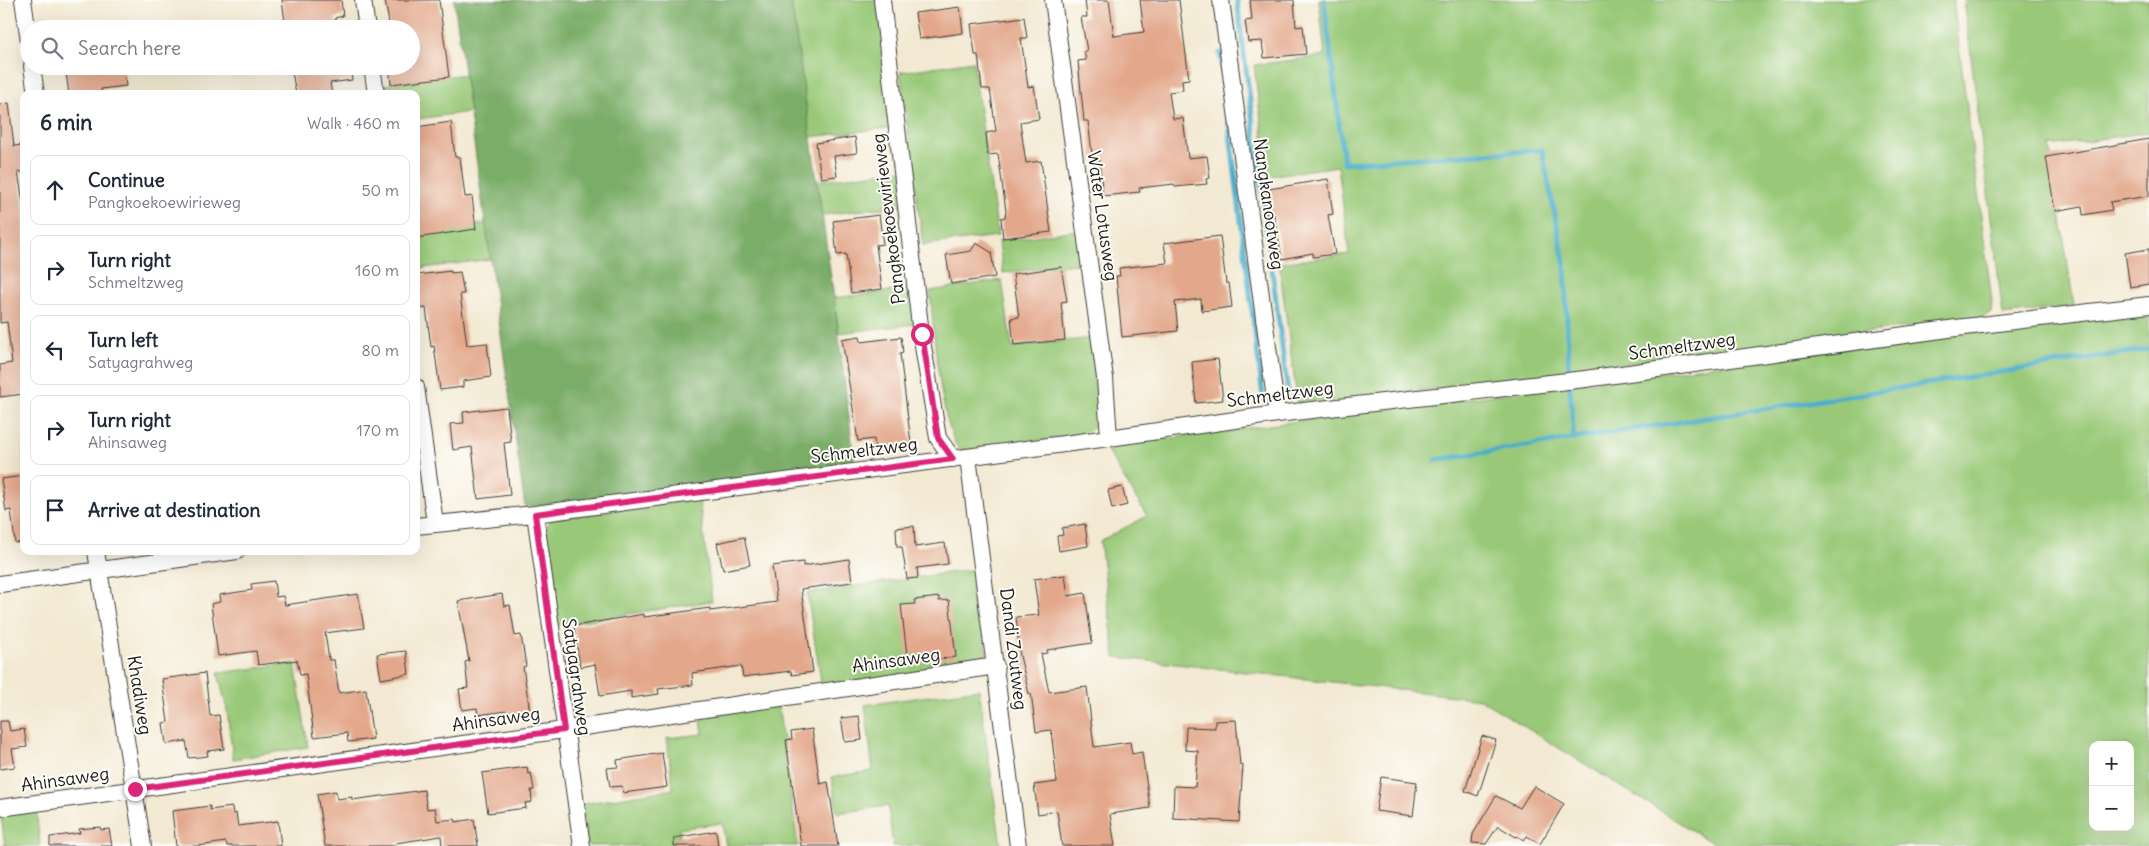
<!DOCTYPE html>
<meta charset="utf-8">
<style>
body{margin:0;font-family:Delius,sans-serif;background:#f6f6f7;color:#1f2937}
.controls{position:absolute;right:15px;bottom:15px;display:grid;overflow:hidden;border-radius:10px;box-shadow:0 5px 20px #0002}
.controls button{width:45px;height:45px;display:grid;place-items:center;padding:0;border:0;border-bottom:1px solid #e0e1e3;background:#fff;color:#1f2937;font:25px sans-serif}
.stop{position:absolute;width:15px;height:15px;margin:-11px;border:4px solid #db2777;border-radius:50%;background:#fff}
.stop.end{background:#db2777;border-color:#fff;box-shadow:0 1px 5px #0008}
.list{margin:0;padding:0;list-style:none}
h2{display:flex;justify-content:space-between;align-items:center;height:65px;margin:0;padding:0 20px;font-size:21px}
h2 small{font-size:16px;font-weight:400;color:#747a83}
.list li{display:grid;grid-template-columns:32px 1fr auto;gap:15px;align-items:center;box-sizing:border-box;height:70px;margin:0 10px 10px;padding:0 10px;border:1px solid #e0e1e3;border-radius:10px}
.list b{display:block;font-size:19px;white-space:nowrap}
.list p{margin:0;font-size:16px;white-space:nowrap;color:#747a83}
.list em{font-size:16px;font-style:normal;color:#747a83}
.icon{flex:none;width:28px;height:28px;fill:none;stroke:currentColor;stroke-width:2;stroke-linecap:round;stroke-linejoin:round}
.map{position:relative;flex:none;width:2149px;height:846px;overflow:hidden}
.search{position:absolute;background:#fff;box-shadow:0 5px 20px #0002;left:20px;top:20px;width:400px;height:55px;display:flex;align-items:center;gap:12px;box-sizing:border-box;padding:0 18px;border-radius:28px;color:#747a83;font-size:19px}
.panel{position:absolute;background:#fff;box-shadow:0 5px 20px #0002;left:20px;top:90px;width:400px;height:465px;border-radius:10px}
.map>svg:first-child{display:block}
.green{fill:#99c978;stroke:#5a724a;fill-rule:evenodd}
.forest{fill:#7aad68;stroke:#4b6442}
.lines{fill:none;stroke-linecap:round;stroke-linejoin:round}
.stream{stroke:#4baeca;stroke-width:5}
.building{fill:#e3a88c}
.minor-casing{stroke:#3c3b37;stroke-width:18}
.minor{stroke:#fff;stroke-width:16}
.route{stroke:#db2777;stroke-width:6}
.labels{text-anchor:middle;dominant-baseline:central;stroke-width:4;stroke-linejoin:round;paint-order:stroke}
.street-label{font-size:18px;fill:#1c1c1c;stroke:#fdfcf7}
</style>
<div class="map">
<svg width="2149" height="846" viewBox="0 0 2149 846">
<rect width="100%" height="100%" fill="#fdfcf7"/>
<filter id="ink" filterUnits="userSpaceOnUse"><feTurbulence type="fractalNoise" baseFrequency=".02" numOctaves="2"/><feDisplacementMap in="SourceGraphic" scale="10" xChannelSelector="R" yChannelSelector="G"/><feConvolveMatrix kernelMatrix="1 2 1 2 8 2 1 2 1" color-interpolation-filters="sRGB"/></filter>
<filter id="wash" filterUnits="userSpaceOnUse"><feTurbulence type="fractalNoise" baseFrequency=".0096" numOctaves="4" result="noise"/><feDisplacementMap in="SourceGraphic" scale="20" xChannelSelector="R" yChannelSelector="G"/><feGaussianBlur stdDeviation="1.12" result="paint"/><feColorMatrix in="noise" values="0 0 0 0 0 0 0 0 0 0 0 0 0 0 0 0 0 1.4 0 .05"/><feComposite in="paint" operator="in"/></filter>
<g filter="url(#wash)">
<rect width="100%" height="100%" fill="#f3e9d2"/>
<path class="green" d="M791 0H880L897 127 810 137Z
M1319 0H1953L1992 301 1991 312 1984 317 1298 407 1279 263 1349 254 1338 166 1268 176 1254 65 1325 56Z
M1964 0H2149V132L2050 146 2074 306 2003 315Z
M973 61 998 236 923 245 900 72Z
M465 74 471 112 416 119V94H385L384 85Z
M902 170 906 205 821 215 816 181Z
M486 223 491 259 416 269V233Z
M1078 230 1083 263 1003 273 999 241Z
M1002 280 1012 347 1092 338 1101 415 1098 424 1083 435 960 451C939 422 934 329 930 291Z
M917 288 923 323 839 333 834 298Z
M2149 312V846H1717L1480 699 1115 657 1100 541 1147 516 1105 447 1913 339ZM2093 745H2130V827H2093Z
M699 499 712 601 557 625 543 532 551 519Z
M976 569 987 651 985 658 980 663 822 687 807 593Z
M295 663 308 747 233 759 227 710 218 673Z
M979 689 1001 846H893L888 806 837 813 832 777 873 771 865 705Z
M778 705 798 846H726L722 823 679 829 681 846H588L582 804 673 789 667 738 703 734 701 717Z
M36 808 40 846H5L1 813Z"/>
<path class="forest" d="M454 0H791L834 298 855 466 525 507Z"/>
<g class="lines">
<path class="stream" d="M1237 0 1288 393
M1324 0 1344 163 1542 150 1565 266 1569 376 1574 439
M1220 53 1263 397
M1436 460 2149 349"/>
</g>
<g id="blocks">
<path class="building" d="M282 0H341L343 16 335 18 337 29H286Z
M385 0H439L449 77 391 84 389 66H411V29H390Z
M1085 0H1109L1114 36 1144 32 1140 0H1179L1189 79 1182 80 1183 90 1169 92 1173 119 1183 118 1188 158 1207 156 1210 178 1206 179 1207 184 1175 187 1174 184 1139 188 1140 192 1103 196 1099 160 1093 161 1088 121H1084L1078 61 1086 60 1084 51H1087L1081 17H1087Z
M1250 0H1294L1296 27 1303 26 1306 54 1264 58 1262 41 1248 42 1245 21 1252 20Z
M960 7 963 33 919 39 915 13Z
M1024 17 1027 38H1021L1028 87 1034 86 1039 119 1020 122 1026 163 1041 161 1051 232 1003 238 1001 218 1005 217 1006 211 998 154 988 155 986 133 996 131 990 89H982L978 55H975L971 24Z
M65 66H123L126 86 101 89 102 94H69Z
M291 66H350L352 80 330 83 332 94H296Z
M9 103 14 146 22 145 24 156V172H18L24 208V394L0 397V365L12 363 7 322 0 323V104Z
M451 122 455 157H460L465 197 472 196 476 229 416 238V127Z
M855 137 857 153 834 156 837 176 821 178 816 143Z
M2149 139V196L2110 202 2112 210 2083 215 2082 206 2055 211 2046 157Z
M1328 179 1333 214 1328 215 1335 254 1313 257V253L1282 259 1274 214 1266 215 1263 190Z
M879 215 883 244 876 245 882 289 851 293 846 254 837 255 833 221Z
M1220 236 1226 283H1229L1232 307 1202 311 1201 299 1175 302 1178 331 1122 337 1116 276H1120L1119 268 1167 263 1164 243Z
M976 243 991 252 995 277 951 284 946 255 971 251Z
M2149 249V284L2130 287 2125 253Z
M1061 267 1067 301 1061 302 1065 340 1014 345 1011 318 1019 317 1013 274Z
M451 271V273L460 272 464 294H460L467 345 487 343 491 377 463 381V387L440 390 434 346 431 347 426 308 416 309V295H419L417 275Z
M860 336 861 342 901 337 903 353 900 354 911 443 875 448 874 439 858 441 842 339Z
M1218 359 1223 400 1196 403 1192 362Z
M507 407 511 442 504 443 510 495 478 499 472 447 453 450 450 424 464 423 463 412Z
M24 476V542L15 543 11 510 6 511 1 479Z
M1122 487 1127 505 1112 509 1108 490Z
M1085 524 1088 546 1059 551 1057 536 1063 535 1062 528Z
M914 526 915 547 945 543 948 564 917 568 918 578 907 579 902 547H897L896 528Z
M744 537 750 565 723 570 717 543Z
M849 559 852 582 801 589 813 672 792 675 791 671 743 677 741 666 692 673 693 685 658 689 659 694 631 698V691L600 696 595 664 580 667 574 626 644 614V617L710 608V611L777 602 772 566 803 562V566Z
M1065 575 1068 596 1085 593 1092 643 1047 650V653L1041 654 1049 692 1087 687 1094 747 1130 742 1132 754 1142 752 1150 808 1110 814 1115 846H1062L1057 811 1038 814 1034 785 1057 782 1051 730 1036 732 1031 693 1029 694 1020 656 1016 617 1039 615 1034 579Z
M274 581 276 597 283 596 285 605 358 594 364 628 325 633 329 660H334L339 693 366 689 373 739 348 742 347 733 314 737 306 674 300 675 297 660 258 665 256 651 218 656 211 604 220 602 219 595 252 590 251 584Z
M502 594 504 606 510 605 515 636 521 635 526 666 523 667 530 712 507 716 506 711 478 715 477 708 462 710 459 689 468 688 465 662 469 661 458 601Z
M939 597V601L949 600 956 657 924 661 923 653 907 655 901 605 915 604 914 600Z
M406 651 409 674 381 679 377 654Z
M205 673 210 716 219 715 224 749 207 751 208 756 189 758 186 741 166 744 163 723 168 722 162 679Z
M859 716 862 740 845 742 841 718Z
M1236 720 1240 765H1243L1239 822 1173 818 1174 786 1195 787 1198 751 1185 750 1186 727 1215 728V721Z
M0 721H8L10 731 24 729 27 747 12 749 15 767 0 769Z
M812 729 820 784 828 782 838 846H801L786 740 792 739 791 732Z
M1482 736 1496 740 1478 796 1465 791Z
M662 753 667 787 623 793 622 786 610 787 607 768 618 767 617 760Z
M527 767 528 774 531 773 534 790H531L532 802 525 803 526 808 488 813 482 773Z
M1381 777 1417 782 1413 816 1376 811Z
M1534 786 1564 804 1540 844 1527 836 1524 840 1517 836 1516 837 1498 826 1486 844 1472 843 1473 834 1496 796 1520 808Z
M424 790 427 809 435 808 437 821 455 819 456 822 474 819 478 846H442L441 836 396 843 397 846H325L317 794 336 791 337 799 352 797V800Z
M210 806V810L232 807 233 814 236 813 238 826 278 821 281 846H227L226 842 198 846H176L172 811Z
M100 827 101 830 109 829 112 846H50V837L80 833 79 829Z
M716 831 718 846H674V838Z"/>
</g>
</g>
<g filter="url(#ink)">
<use href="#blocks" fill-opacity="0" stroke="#3c3b37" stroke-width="1"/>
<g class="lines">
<defs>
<path id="minor" d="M23 0 29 41
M363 0 367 29
M882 0 921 334 938 438 953 459
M1053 0 1105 378 1109 438
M1221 0 1277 414
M32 66 36 94
M372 66 376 94
M416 387 435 523
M968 457 1018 846
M535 514 582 846
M416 526 535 514 1109 438 1277 414 1585 379 1956 328 2149 305
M96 551 143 846
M0 584 237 551
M0 808 564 730 996 666"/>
</defs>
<use href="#minor" class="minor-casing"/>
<use href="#minor" class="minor"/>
</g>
</g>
<g class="lines" filter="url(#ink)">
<path class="route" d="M135 789 564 730 535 514 953 459 938 438 922 334"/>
</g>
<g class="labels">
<g class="street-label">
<text transform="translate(1269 204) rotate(82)">Nangkanootweg</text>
<text transform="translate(1103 216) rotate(82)">Water Lotusweg</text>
<text transform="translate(888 219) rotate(-97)">Pangkoekoewirieweg</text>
<text transform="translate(1682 346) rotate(-8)">Schmeltzweg</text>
<text transform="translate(1280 394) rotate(-7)">Schmeltzweg</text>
<text transform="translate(864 450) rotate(-7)">Schmeltzweg</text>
<text transform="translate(1014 649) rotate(83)">Dandi Zoutweg</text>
<text transform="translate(896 660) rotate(-8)">Ahinsaweg</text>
<text transform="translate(577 677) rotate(82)">Satyagrahweg</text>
<text transform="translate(140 695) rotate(81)">Khadiweg</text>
<text transform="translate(496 719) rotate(-8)">Ahinsaweg</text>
<text transform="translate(65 779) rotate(-8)">Ahinsaweg</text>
</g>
</g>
</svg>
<div class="controls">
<button>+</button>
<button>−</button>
</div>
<div class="stop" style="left:922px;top:334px"></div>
<div class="stop end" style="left:135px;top:789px"></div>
<div class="search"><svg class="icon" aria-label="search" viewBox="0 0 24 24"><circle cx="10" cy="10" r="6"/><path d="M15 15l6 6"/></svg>Search here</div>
<section class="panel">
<h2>6 min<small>Walk · 460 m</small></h2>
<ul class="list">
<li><svg class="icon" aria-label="ahead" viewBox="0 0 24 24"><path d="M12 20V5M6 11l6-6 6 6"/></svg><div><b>Continue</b><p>Pangkoekoewirieweg</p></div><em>50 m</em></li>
<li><svg class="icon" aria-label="right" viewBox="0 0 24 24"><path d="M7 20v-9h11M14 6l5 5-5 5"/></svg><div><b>Turn right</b><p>Schmeltzweg</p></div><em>160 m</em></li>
<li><svg class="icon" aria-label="left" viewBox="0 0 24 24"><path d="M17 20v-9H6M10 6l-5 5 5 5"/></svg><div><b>Turn left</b><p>Satyagrahweg</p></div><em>80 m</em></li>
<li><svg class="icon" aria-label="right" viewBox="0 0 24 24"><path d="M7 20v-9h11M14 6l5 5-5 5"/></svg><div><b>Turn right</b><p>Ahinsaweg</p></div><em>170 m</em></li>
<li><svg class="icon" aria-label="arrive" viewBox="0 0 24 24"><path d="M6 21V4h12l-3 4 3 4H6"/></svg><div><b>Arrive at destination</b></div></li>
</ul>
</section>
</div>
